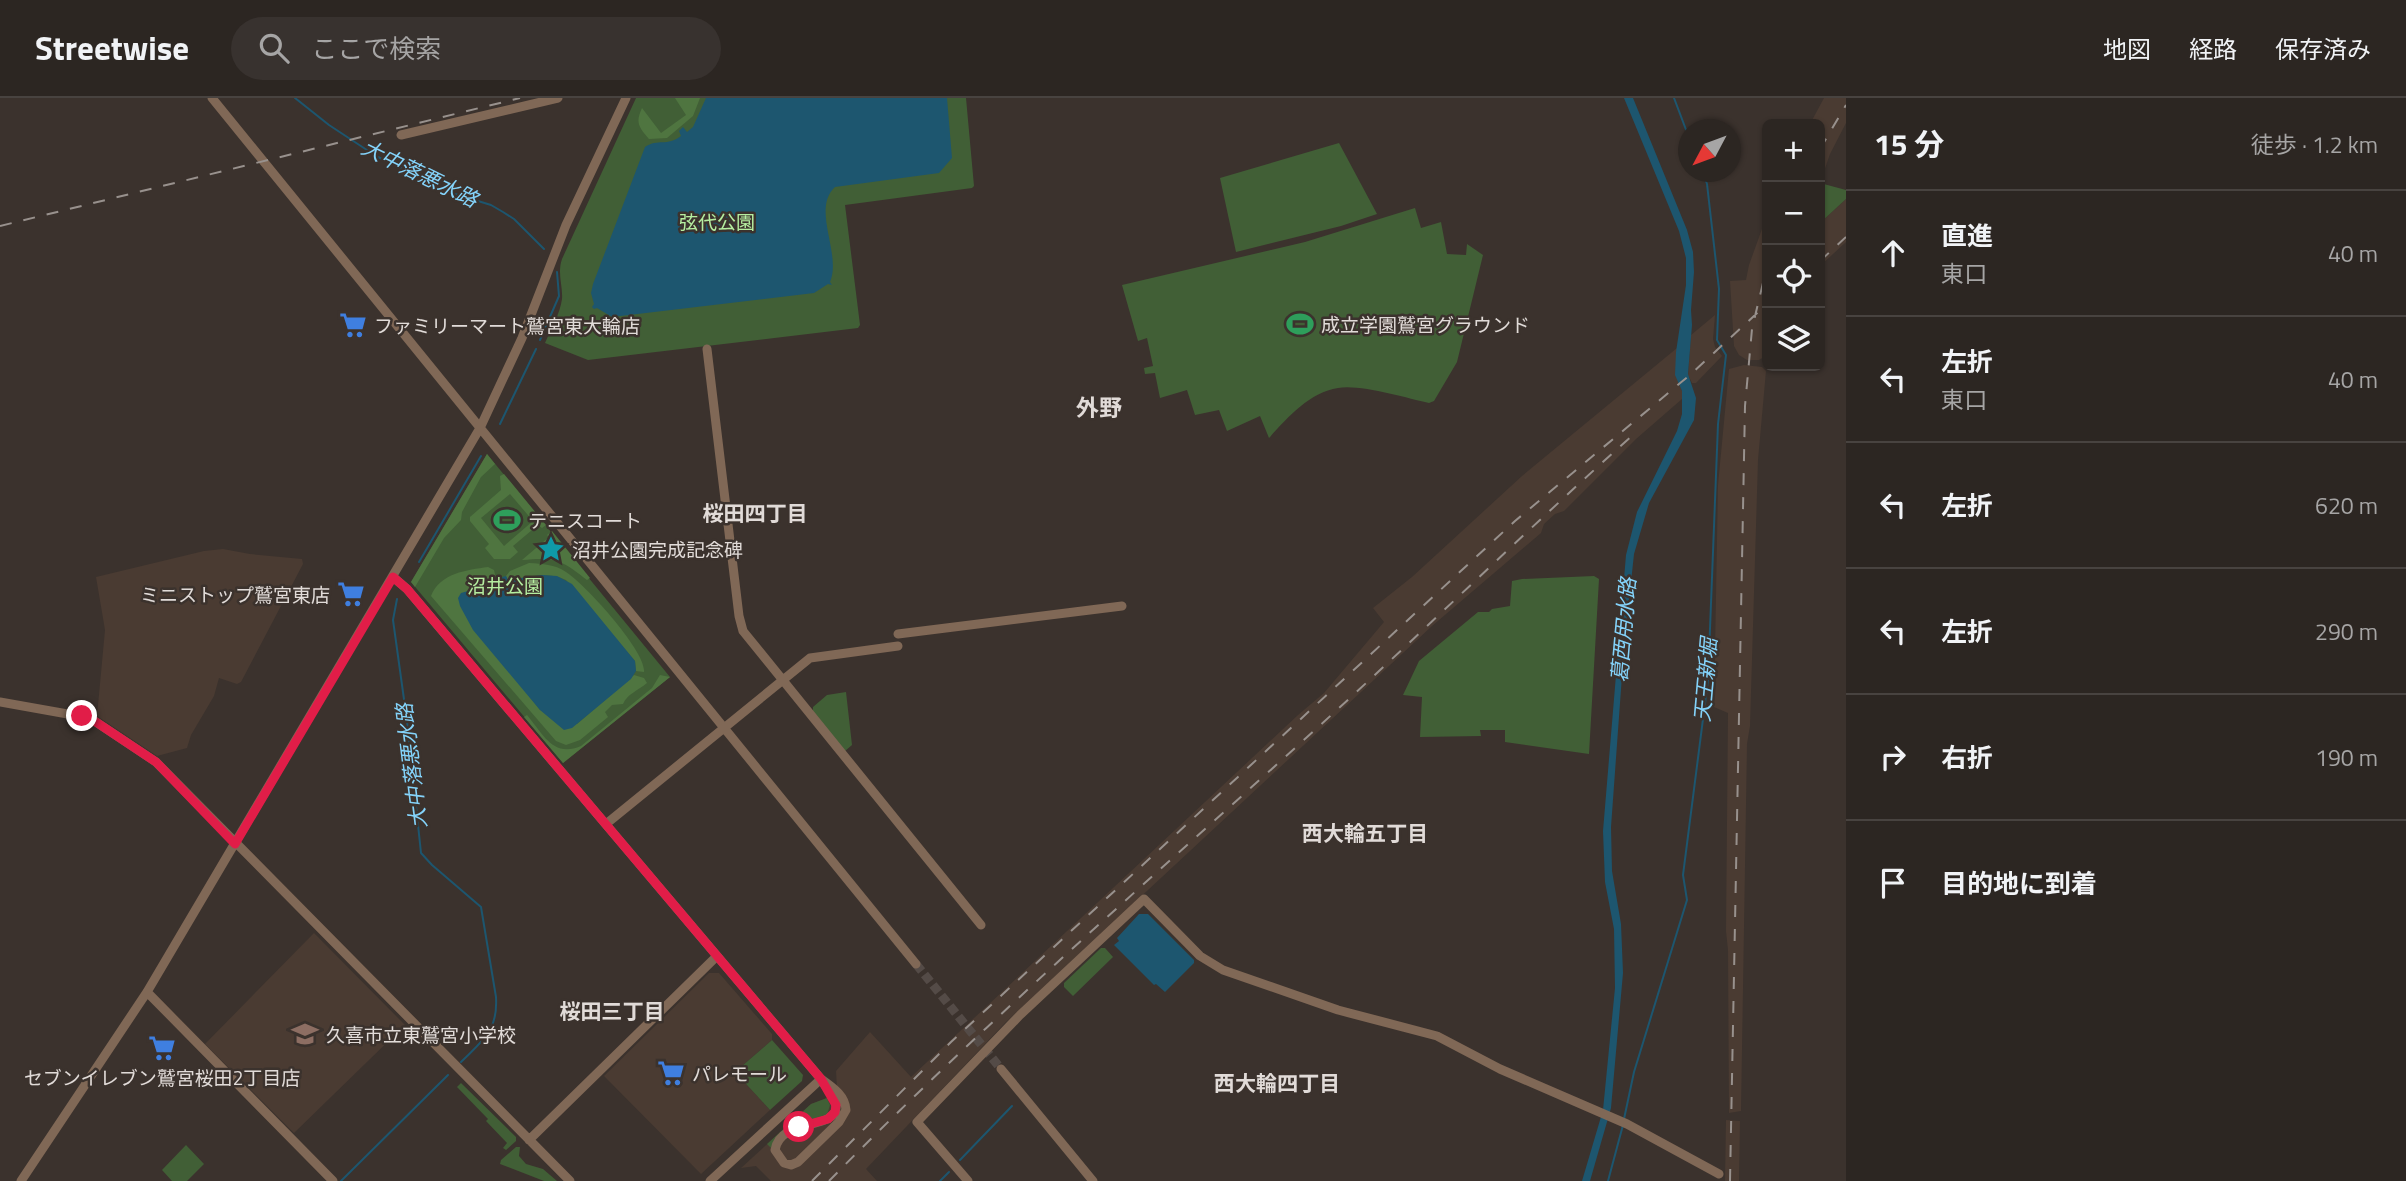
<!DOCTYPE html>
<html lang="ja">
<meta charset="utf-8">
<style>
body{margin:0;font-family:"Titillium Web","Noto Sans JP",sans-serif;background:#38322f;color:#f1f3f6}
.controls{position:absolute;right:21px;top:21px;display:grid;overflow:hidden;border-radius:10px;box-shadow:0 2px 5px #0004}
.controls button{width:63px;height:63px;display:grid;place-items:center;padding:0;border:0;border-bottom:2px solid #484340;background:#2c2622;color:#f1f3f6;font:35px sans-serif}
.compass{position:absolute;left:1678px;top:21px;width:63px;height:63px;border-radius:50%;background:#2c2622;box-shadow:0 2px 5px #0004;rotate:229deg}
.stop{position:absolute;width:21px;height:21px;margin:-16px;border:5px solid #e11d48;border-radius:50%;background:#fff}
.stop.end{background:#e11d48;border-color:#fff;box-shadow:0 2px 7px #0008}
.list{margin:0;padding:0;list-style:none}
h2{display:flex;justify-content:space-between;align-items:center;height:91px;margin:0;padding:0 28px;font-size:30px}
h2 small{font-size:23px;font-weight:400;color:#a6a5a5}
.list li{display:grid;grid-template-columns:46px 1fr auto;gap:21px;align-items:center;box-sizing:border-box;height:126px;padding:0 28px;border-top:2px solid #484340}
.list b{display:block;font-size:26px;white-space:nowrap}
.list p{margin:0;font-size:23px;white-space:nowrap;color:#a6a5a5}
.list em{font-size:23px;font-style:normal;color:#a6a5a5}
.icon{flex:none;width:38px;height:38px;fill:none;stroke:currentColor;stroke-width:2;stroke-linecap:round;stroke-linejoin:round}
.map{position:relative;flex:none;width:1846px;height:1083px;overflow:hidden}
header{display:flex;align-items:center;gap:42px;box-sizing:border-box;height:98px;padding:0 35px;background:#2c2622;border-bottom:2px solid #484340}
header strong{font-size:33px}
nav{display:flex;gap:38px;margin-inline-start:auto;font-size:24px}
.search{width:490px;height:63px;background:#38322f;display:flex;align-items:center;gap:18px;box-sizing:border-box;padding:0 24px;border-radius:38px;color:#a6a5a5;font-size:26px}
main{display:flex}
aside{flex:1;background:#2c2622}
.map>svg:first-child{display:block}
.built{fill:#4a3b32}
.green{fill:#415f36}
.forest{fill:#4f7540;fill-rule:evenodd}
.water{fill:#1d566f}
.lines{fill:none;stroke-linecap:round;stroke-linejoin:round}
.stream{stroke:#1d566f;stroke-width:2}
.tertiary-tunnel{stroke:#544b47;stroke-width:9;stroke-dasharray:9 4.5;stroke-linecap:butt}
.tertiary{stroke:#806856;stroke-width:9}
.rail{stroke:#98918d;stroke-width:2;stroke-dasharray:12 12;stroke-linecap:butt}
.route{stroke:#e11d48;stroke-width:9}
.labels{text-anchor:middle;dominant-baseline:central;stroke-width:5;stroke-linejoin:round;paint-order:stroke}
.park-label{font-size:19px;fill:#b5eea0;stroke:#3b322d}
.poi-label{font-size:19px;fill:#e1dbd8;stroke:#3b322d;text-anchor:start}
.water-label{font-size:21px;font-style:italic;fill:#84d3fa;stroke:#3b322d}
.neighbourhood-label{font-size:21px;font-weight:bold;fill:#e1dbd8;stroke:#3b322d}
.quarter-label{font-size:23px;font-weight:bold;fill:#e1dbd8;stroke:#3b322d}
</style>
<header>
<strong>Streetwise</strong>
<div class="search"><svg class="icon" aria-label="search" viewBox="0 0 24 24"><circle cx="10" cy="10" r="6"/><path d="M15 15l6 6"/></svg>ここで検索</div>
<nav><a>地図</a><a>経路</a><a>保存済み</a></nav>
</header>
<main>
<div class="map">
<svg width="1846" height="1083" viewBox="0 0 1846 1083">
<rect width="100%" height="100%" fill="#3b322d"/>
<path class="built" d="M1824 0H1846V25L1830 56 1820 85V26H1810Z
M1846 101V144L1820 168V125Z
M1767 117V257L1759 262H1747L1739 257 1734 248 1730 183 1746 182 1749 167Z
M1715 217 1713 241 1715 249 1722 258 1696 285H1692L1688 277 1691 237Z
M1677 250 1678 281 1682 293V301L1636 341 1564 413 1555 416 1544 426 1541 435 1432 528 1006 924 866 1071 877 1083H771L756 1068 741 1070 811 1006 827 1000 837 990 836 973 870 934 911 979 1298 617 1324 595 1384 524 1373 510 1412 479 1522 378Z
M1744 267 1762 269 1766 273 1758 362 1750 628 1747 646 1741 1013 1729 1015 1728 852 1726 833 1728 615 1714 609 1718 387 1729 271Z
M223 451 250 456 302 461 303 466 241 584 237 586 219 580 214 598 191 637 187 650 157 658 97 618 105 532 96 479 204 453Z
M314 835 405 927 294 1035 205 946Z
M709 875H719L772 936V942L735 974 770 1012 701 1076 604 978Z
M1726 1022 1740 1023 1739 1083H1725Z"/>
<path class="green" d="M636 0H966L974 88 972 90 845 107 860 227 858 230 588 262 545 245C551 231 560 216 562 201 563 187 557 176 562 161Z
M1339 45 1377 116 1341 128 1236 154 1220 80Z
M1820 85 1846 92V101L1820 125Z
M1415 110 1421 130 1441 124 1447 156 1466 157 1467 146 1483 157 1457 264 1434 303 1429 305C1406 300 1360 286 1338 290 1310 294 1287 320 1269 340L1260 318 1227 333 1219 312 1195 317 1187 292 1160 300 1155 275 1145 276 1144 270 1153 268 1147 240 1138 243 1122 187 1305 144Z
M487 356 670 579 563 665 411 484Z
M1594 478 1599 481 1589 656 1505 644V632H1480L1481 638 1420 639 1422 599 1403 597 1419 563 1478 514H1489L1492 511 1510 508 1512 483 1522 481Z
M846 594 852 647 845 653 813 613V609L827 597Z
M1101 850H1105L1113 859 1073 898 1064 889V885Z
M772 942 803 977 802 983 770 1012 735 974Z
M461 985 516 1039V1043L506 1052 503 1050 507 1045 486 1023 488 1021 457 989Z
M827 1000 830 1007 827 1017C806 1023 778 1027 771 1050L767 1046 811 1006Z
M186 1047 204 1066 187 1083H172L162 1072Z
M516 1049H520L519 1058 526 1066 543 1071 557 1083H544L500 1066 501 1062Z"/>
<path class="forest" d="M675 0H700L693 18 667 40 649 41C639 29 635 25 642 10L661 35 686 17Z
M487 356 495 366 481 379 462 414 461 422 444 440 415 489 411 484Z
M504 376 546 427 542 430 538 427 513 448 518 454 510 461H494L485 450 489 446 470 423V419L501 392 500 378ZM510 396 533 423 504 448 481 420Z
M552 433 590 480 587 482C561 461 554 459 522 462L549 439 547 437Z
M529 465C543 466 554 466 566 474 584 485 647 554 644 574L636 573 635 563 566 482C547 473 527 479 507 483L506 478 510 473Z
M488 469 494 472 520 586 540 612 577 626 634 577 644 580 647 585C639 592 627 596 623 606L612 607 605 614 608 619 580 642 566 647 556 643 431 498C440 475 467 472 488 469Z
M660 577 670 579 563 665 524 619 527 617C543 636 553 660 581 648L652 590Z"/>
<path class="water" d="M706 0H947L952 60 939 75 835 89C811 111 842 156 830 184L832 187 828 186 814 195 612 219 597 210 594 211 592 209 594 206 591 195 593 186 645 49C658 40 667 49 681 38L679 33 683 29 687 34 693 29Z
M1624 0H1633L1687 132 1693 154 1694 174 1691 212 1692 227 1688 276 1696 300 1694 322 1649 405 1634 456 1624 550 1611 729 1612 773 1621 826 1623 875 1611 1010 1590 1083H1582L1603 1012 1615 890 1614 831 1605 784 1603 733 1626 457 1637 414 1677 333 1682 316V293L1675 277 1676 254 1686 187V160L1679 133Z
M542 477 557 478 572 486 635 563 636 573 631 581 572 630 564 632 540 612 473 532 460 508 458 500 461 495 496 485V481L506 478 508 482Z
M1139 816H1148L1194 862V865L1165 894 1156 886 1154 887 1114 847 1119 843 1117 840Z"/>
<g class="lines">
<path class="stream" d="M295 0 329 27 376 58 452 95 491 107 503 114 514 121 544 151
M1674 0 1688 37
M540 242 559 198 557 174
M500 326 536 251
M419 464 481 358
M397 501 393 522 407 623 421 755 432 767 481 809 496 899C498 933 483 942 461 964
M1624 1021 1634 974 1687 802 1683 777 1708 582 1718 326 1726 257 1717 242 1719 191 1707 86 1703 74
M960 1062 1012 1008
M341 1083 448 977
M940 1083 949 1074
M1608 1083 1623 1027"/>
<path class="tertiary-tunnel" d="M916 866 1001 971"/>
<path class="tertiary" d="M212 0 916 866
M401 37 558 0
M707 251 739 518 743 533 981 827
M393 479 407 491 821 981C832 989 845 997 846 1012L839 1024 798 1064 791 1067 784 1065 775 1052C780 1020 834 1032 836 1010 837 1001 825 989 821 981
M898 536 1122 508
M0 604 90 620 156 664 570 1083
M606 726 810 560 898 548
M147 894 333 1083
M1001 971 1093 1083
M529 1042 717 858
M21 1083 147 894 480 330 522 240 566 127 626 0
M710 1083 821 981
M968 1083 917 1024 1020 917 1144 801 1200 858 1223 872 1338 912 1437 938 1500 971 1627 1026 1719 1076"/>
<path class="rail" d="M1820 51 1846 7
M0 128 520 0
M1820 163 1846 139
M812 1083 951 944 1515 423 1691 276 1767 206
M829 1083C981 928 1145 786 1306 640 1417 540 1523 435 1634 336
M1730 1083 1745 308 1752 231 1767 168"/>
</g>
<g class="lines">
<path class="route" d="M82 618 90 620 156 664 235 746 393 479 407 491 821 981 836 1007 835 1014 828 1021 799 1029"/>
</g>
<defs>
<symbol id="stadium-bare" viewBox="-9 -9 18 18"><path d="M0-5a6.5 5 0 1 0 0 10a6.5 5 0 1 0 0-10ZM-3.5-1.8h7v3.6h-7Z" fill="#2e9e5b" stroke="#3b322d" stroke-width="2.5" paint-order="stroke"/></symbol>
<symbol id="supermarket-bare" viewBox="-9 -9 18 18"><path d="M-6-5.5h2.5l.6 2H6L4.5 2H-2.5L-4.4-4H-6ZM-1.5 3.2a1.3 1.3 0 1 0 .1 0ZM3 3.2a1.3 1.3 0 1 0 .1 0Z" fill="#3f7fe0" stroke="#3b322d" stroke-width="2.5" paint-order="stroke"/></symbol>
<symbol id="sight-bare" viewBox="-9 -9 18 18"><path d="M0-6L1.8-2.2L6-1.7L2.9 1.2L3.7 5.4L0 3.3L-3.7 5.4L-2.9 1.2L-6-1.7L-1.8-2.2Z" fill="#0f9aa8" stroke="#3b322d" stroke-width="2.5" paint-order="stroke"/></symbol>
<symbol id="school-bare" viewBox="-9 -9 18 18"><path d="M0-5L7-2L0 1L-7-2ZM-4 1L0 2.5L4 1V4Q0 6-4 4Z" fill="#8d6e63" stroke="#3b322d" stroke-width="2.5" paint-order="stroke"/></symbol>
</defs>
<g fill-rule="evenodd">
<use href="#stadium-bare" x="1281" y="207" width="38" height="38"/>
<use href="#supermarket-bare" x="334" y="208" width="38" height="38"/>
<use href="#stadium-bare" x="488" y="403" width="38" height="38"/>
<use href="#sight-bare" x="532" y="432" width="38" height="38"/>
<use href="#supermarket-bare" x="332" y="477" width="38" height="38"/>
<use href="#school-bare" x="286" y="917" width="38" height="38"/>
<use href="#supermarket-bare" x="143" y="931" width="38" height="38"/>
<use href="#supermarket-bare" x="652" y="956" width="38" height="38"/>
</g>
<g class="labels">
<g class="park-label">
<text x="717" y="123">弦代公園</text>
<text x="505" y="487">沼井公園</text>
</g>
<g class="poi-label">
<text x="1321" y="226">成立学園鷲宮グラウンド</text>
<text x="374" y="227">ファミリーマート鷲宮東大輪店</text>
<text x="528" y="422">テニスコート</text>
<text x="572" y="451">沼井公園完成記念碑</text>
<text x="330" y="496" text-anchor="end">ミニストップ鷲宮東店</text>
<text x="326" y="936">久喜市立東鷲宮小学校</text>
<text x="692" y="975">パレモール</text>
<text x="162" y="979" text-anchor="middle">セブンイレブン鷲宮桜田2丁目店</text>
</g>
<g class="water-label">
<text transform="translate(420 75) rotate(26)">大中落悪水路</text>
<text transform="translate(1623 532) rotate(-85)">葛西用水路</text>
<text transform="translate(1705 582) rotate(-85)">天王新堀</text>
<text transform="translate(411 668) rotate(-97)">大中落悪水路</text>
</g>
<g class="neighbourhood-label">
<text x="755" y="415">桜田四丁目</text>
<text x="1365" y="735">西大輪五丁目</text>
<text x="612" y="913">桜田三丁目</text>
<text x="1277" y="985">西大輪四丁目</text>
</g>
<g class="quarter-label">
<text x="1099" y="309">外野</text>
</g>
</g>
</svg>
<div class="controls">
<button>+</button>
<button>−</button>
<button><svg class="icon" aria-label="locate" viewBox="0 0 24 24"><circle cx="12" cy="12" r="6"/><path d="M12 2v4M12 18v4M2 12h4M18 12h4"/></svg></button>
<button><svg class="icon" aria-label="layers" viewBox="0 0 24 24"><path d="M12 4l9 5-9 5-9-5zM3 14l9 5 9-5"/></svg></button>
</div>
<svg class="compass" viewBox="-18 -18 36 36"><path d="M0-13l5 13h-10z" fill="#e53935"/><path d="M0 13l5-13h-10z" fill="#a6a5a5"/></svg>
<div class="stop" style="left:799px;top:1029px"></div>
<div class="stop end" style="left:82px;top:618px"></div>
</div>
<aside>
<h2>15 分<small>徒歩 · 1.2 km</small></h2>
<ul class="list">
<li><svg class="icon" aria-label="ahead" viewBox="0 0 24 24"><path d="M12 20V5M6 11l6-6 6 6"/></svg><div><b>直進</b><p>東口</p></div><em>40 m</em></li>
<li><svg class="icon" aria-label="left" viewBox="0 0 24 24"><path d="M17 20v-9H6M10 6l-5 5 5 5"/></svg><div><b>左折</b><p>東口</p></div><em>40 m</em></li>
<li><svg class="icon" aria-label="left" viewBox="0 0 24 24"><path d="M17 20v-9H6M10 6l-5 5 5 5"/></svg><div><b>左折</b></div><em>620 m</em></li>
<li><svg class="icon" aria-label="left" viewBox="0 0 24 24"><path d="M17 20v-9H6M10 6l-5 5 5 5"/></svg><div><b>左折</b></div><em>290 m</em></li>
<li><svg class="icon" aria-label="right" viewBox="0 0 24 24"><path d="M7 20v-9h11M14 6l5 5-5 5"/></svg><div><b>右折</b></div><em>190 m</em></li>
<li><svg class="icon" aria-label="arrive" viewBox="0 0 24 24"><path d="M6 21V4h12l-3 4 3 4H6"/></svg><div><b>目的地に到着</b></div></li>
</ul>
</aside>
</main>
